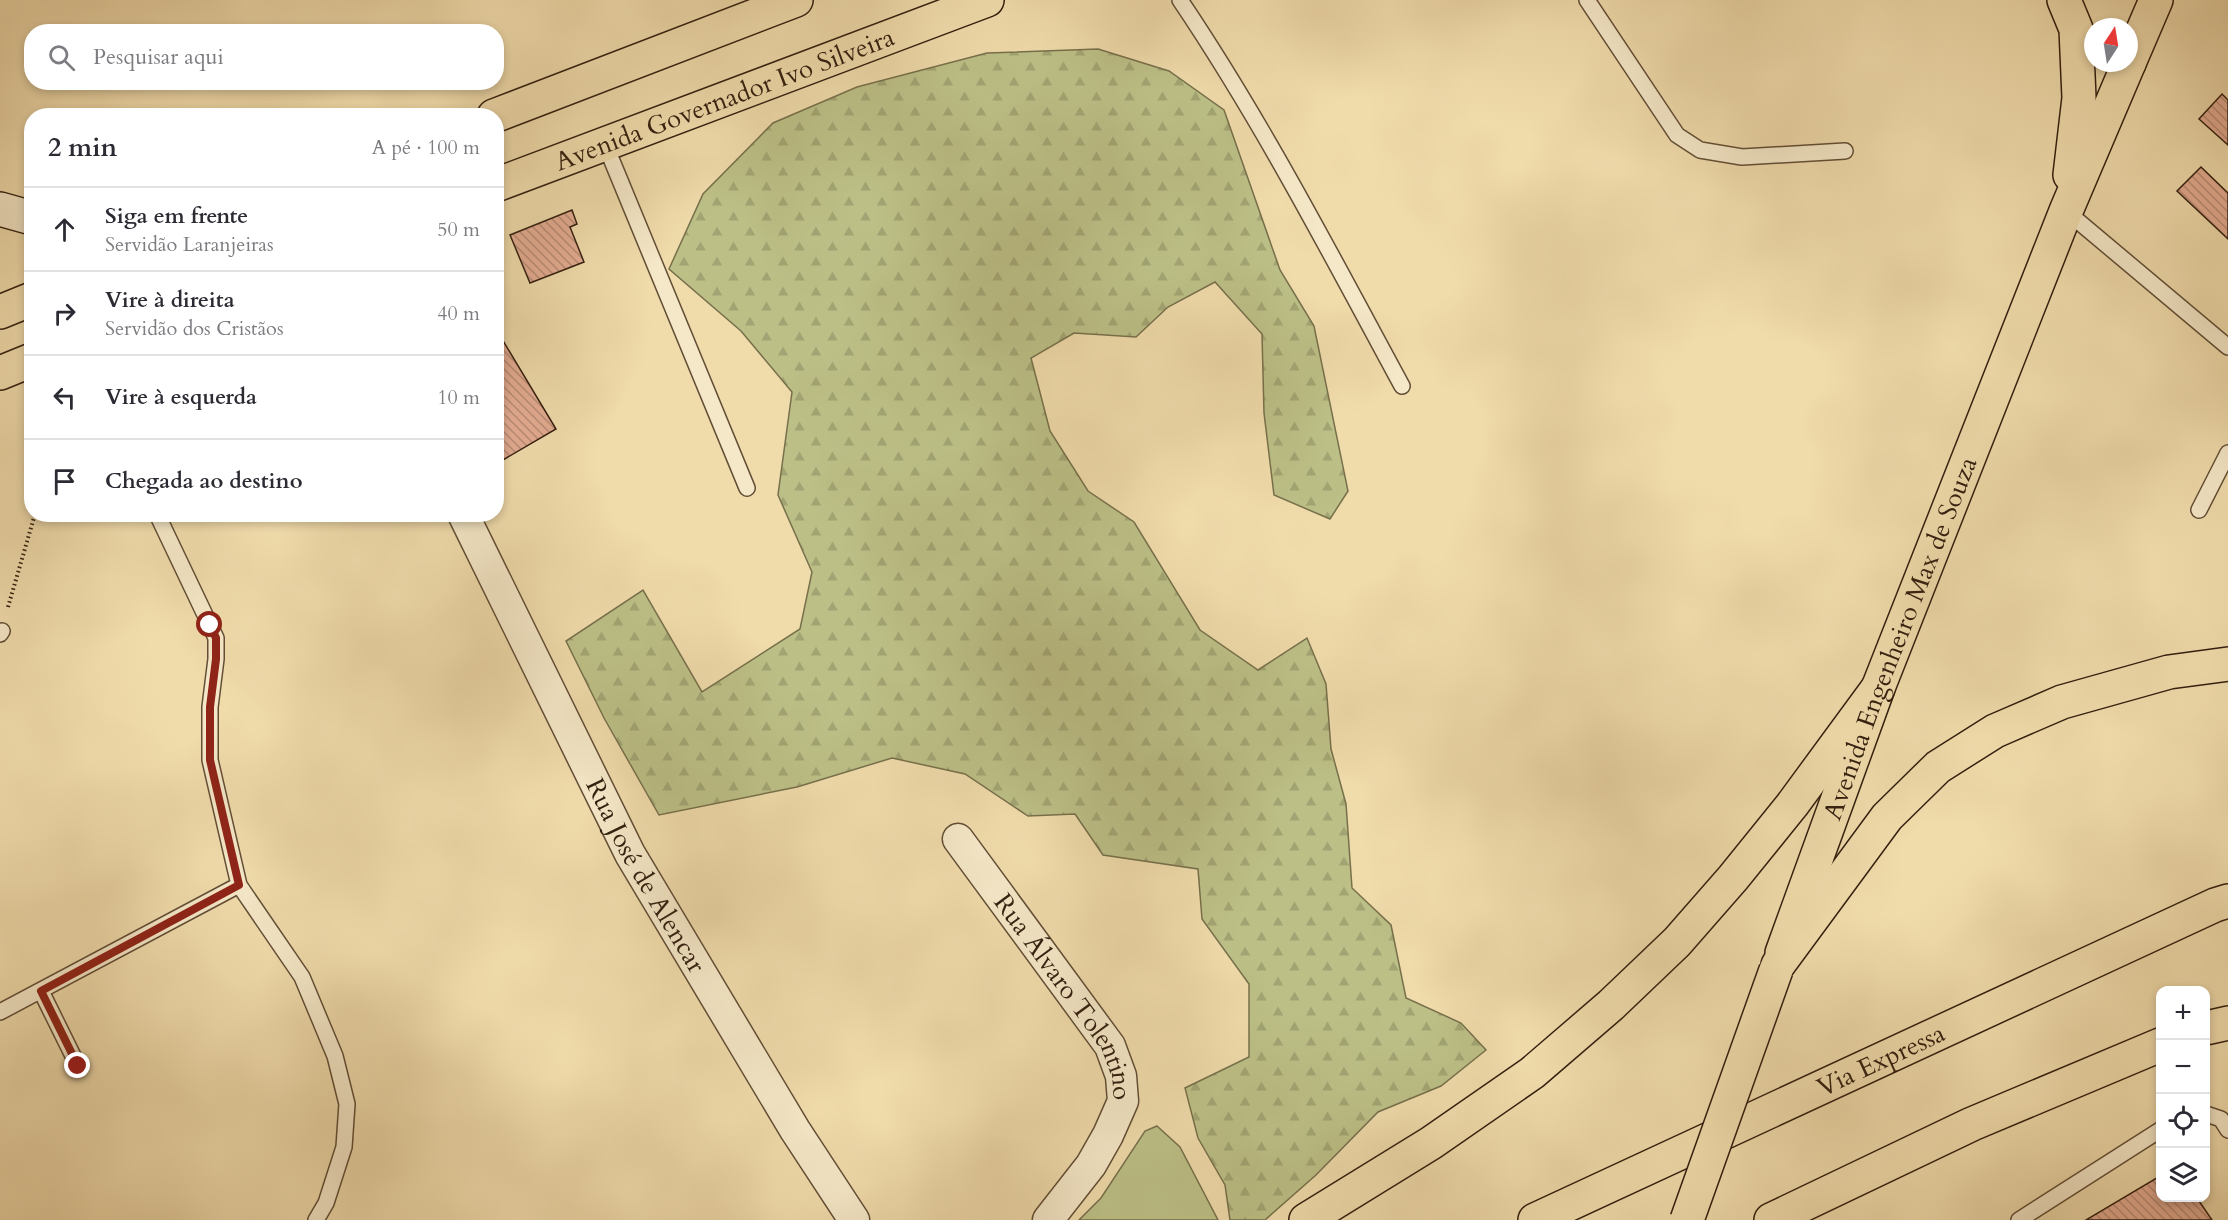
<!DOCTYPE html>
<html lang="pt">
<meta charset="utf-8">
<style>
body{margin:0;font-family:Cardo,serif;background:#f7f7f7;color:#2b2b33}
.controls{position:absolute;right:18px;bottom:18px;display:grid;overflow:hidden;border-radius:12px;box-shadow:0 3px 9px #0003}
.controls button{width:54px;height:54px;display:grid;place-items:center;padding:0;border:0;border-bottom:2px solid #e1e1e2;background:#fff;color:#2b2b33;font:30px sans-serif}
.compass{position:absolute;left:2084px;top:18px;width:54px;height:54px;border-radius:50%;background:#fff;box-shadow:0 3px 9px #0003;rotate:12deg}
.stop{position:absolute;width:18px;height:18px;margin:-14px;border:4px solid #8f2418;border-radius:50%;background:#fff}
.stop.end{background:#8f2418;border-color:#fff;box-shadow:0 2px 6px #0008}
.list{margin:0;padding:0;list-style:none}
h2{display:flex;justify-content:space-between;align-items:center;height:78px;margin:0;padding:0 24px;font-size:26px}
h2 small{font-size:20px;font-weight:400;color:#7c7c81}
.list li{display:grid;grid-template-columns:39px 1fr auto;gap:18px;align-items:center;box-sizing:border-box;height:84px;padding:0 24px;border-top:2px solid #e1e1e2}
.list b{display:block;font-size:22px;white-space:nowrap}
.list p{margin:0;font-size:20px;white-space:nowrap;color:#7c7c81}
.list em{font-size:20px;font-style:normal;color:#7c7c81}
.icon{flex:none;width:33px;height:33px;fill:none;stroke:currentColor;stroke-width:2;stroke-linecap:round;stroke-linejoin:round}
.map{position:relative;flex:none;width:2228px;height:1220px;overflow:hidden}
.search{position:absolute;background:#fff;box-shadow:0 3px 9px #0003;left:24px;top:24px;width:480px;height:66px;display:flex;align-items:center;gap:15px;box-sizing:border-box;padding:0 21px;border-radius:24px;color:#7c7c81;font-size:22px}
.panel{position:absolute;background:#fff;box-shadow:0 3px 9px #0003;left:24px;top:108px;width:480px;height:414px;border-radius:24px}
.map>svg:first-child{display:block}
.green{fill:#bcc087;stroke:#77704b;stroke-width:1.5}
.forest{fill:url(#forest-firs);stroke:#77704b;stroke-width:1.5}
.building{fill:url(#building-back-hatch);stroke:#321f0f;stroke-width:1.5}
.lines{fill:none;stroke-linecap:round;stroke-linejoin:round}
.lane-casing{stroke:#624e36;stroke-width:18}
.street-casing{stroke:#624e36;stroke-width:33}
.secondary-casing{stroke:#321f0f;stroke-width:36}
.primary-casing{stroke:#321f0f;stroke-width:36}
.highway-casing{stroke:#321f0f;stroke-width:36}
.path{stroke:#321f0f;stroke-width:4;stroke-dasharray:1.5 3;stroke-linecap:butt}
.lane{stroke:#f5e8c8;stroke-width:15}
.street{stroke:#f5e8c8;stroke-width:30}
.secondary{stroke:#f5e8c8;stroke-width:33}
.primary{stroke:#f0dbab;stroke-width:33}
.highway{stroke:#f0dbab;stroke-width:33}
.primary-bridge-casing{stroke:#321f0f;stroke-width:36;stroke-linecap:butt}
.primary-bridge{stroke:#f0dbab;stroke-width:33}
.route{stroke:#8f2418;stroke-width:8}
.labels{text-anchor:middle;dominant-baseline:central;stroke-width:6;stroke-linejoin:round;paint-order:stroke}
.street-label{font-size:26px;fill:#321f0f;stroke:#f5e8c8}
</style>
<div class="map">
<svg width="2228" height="1220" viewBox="0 0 2228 1220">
<defs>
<pattern id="forest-firs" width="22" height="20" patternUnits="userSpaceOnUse" patternTransform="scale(1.5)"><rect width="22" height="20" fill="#bcc087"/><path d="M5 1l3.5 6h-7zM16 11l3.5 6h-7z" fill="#a2a573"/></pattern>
<pattern id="building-back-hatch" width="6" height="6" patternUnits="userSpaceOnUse" patternTransform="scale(1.5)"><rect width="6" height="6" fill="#e3ab91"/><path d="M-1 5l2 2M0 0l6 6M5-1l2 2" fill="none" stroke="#b98b75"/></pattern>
</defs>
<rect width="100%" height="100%" fill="#f0dbab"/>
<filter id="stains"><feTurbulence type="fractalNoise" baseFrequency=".00333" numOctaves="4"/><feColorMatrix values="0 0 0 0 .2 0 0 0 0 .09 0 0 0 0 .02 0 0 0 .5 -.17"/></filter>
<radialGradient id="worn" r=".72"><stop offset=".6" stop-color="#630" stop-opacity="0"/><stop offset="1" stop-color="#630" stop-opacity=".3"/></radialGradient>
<path class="green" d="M1157 1126 1180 1147 1218 1220H1079L1101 1198 1145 1131Z"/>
<path class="forest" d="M1098 49 1169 71 1224 110 1280 270 1314 326 1348 491 1330 519 1274 495 1264 413 1262 334 1215 282 1168 307 1136 337 1074 333 1031 358 1050 431 1088 491 1134 522 1200 630 1258 670 1307 638 1326 684 1331 749 1346 804 1352 888 1391 925 1406 998 1461 1023 1486 1050 1441 1086 1378 1112 1316 1175 1265 1220H1230L1225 1185 1198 1138 1185 1088 1249 1057V984L1202 919 1198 869 1103 855 1075 814 1028 816 965 774 892 758 797 787 659 815 604 718 566 641 643 590 702 692 800 629 812 572 778 495 792 392 741 331 669 269 703 194 773 123 857 87 987 53Z"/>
<path class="building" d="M2222 94 2228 100V145L2199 119Z
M2201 167 2228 193V239L2177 191Z
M572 210 577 224 570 227 584 262 530 283 510 235Z
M496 329 556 429 496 464Z
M2160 1176V1198H2197L2212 1220H2086Z"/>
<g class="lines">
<defs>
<path id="lane" d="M1180 0C1263 123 1331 255 1402 386
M1587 0 1677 135 1700 150 1742 157 1845 151
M605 144 747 488
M2066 211 2228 347
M2199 510 2228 453
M157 514 216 638V659L210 707V760L239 885 302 977 335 1056 347 1104 344 1147 326 1203 316 1220
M0 634 2 631
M41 991 78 1066
M0 1012 239 885
M2206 1114 2221 1119 2228 1130
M2019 1220 2160 1130"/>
<g id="street">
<path id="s1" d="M463 514 630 854 795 1130 854 1220"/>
<path id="s2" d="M958 839 1110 1046 1121 1076 1123 1101 1108 1135 1091 1165 1048 1220"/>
</g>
<path id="secondary" d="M0 209 32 218"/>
<g id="primary">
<path d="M2064 0 2076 29 2079 98 2070 175"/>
<path d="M2129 63 2156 0"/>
<path d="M494 116 796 0"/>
<path id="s3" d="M496 185 987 0"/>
<path d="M0 312 32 299"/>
<path d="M0 373 32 360"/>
<path id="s4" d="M1782 953 1878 688 2066 211 2129 63"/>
</g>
<g id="highway">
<path d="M1778 965 1887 817 1938 767 1995 731 2062 702 2169 672 2228 664"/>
<path d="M2206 1028 2228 1023"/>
<path d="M1306 1220 1431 1143 1532 1073 1611 1005 1677 942 1733 878 1792 805 1878 688"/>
<path id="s5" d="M1535 1220 2215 905 2228 901"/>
<path d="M1771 1220 1972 1124 2160 1045"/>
</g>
</defs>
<use href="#lane" class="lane-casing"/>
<use href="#street" class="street-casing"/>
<use href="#secondary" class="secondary-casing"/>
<use href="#primary" class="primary-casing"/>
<use href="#highway" class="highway-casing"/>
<path class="path" d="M8 607 35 514"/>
<use href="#lane" class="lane"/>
<use href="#street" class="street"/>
<use href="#secondary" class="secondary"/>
<use href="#primary" class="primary"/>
<use href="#highway" class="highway"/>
<defs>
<path id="primary-bridge" d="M1687 1220 1776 970"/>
</defs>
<use href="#primary-bridge" class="primary-bridge-casing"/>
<use href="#primary-bridge" class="primary-bridge"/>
</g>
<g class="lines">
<path class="route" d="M78 1066 41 991 239 885 210 760V707L216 659V638L210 625"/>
</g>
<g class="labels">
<g class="street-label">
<text stroke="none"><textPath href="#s3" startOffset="244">Avenida Governador Ivo Silveira</textPath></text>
<text stroke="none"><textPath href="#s4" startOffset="336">Avenida Engenheiro Max de Souza</textPath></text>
<text stroke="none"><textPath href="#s1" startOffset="405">Rua José de Alencar</textPath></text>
<text stroke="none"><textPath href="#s2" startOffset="192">Rua Álvaro Tolentino</textPath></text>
<text stroke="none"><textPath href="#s5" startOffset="381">Via Expressa</textPath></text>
</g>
</g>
<rect width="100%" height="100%" filter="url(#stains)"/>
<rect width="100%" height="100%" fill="url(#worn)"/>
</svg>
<div class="controls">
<button>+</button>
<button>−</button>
<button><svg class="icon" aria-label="locate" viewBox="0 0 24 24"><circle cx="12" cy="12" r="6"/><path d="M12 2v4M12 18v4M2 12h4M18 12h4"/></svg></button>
<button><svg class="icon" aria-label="layers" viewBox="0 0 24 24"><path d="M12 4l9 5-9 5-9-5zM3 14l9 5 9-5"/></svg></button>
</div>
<svg class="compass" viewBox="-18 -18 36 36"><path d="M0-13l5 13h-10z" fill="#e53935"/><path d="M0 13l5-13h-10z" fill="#7c7c81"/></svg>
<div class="stop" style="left:210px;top:625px"></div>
<div class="stop end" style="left:78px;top:1066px"></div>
<div class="search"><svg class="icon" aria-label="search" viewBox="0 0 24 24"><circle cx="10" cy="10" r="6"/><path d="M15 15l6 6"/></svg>Pesquisar aqui</div>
<section class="panel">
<h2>2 min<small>A pé · 100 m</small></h2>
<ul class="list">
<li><svg class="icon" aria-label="ahead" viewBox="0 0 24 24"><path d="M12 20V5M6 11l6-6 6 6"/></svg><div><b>Siga em frente</b><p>Servidão Laranjeiras</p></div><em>50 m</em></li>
<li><svg class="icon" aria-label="right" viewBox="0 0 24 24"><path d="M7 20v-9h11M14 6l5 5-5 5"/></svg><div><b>Vire à direita</b><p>Servidão dos Cristãos</p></div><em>40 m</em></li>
<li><svg class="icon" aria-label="left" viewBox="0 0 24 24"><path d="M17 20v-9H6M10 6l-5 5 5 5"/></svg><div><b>Vire à esquerda</b></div><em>10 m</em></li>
<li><svg class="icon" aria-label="arrive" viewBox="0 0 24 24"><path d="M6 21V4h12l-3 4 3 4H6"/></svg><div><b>Chegada ao destino</b></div></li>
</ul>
</section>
</div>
